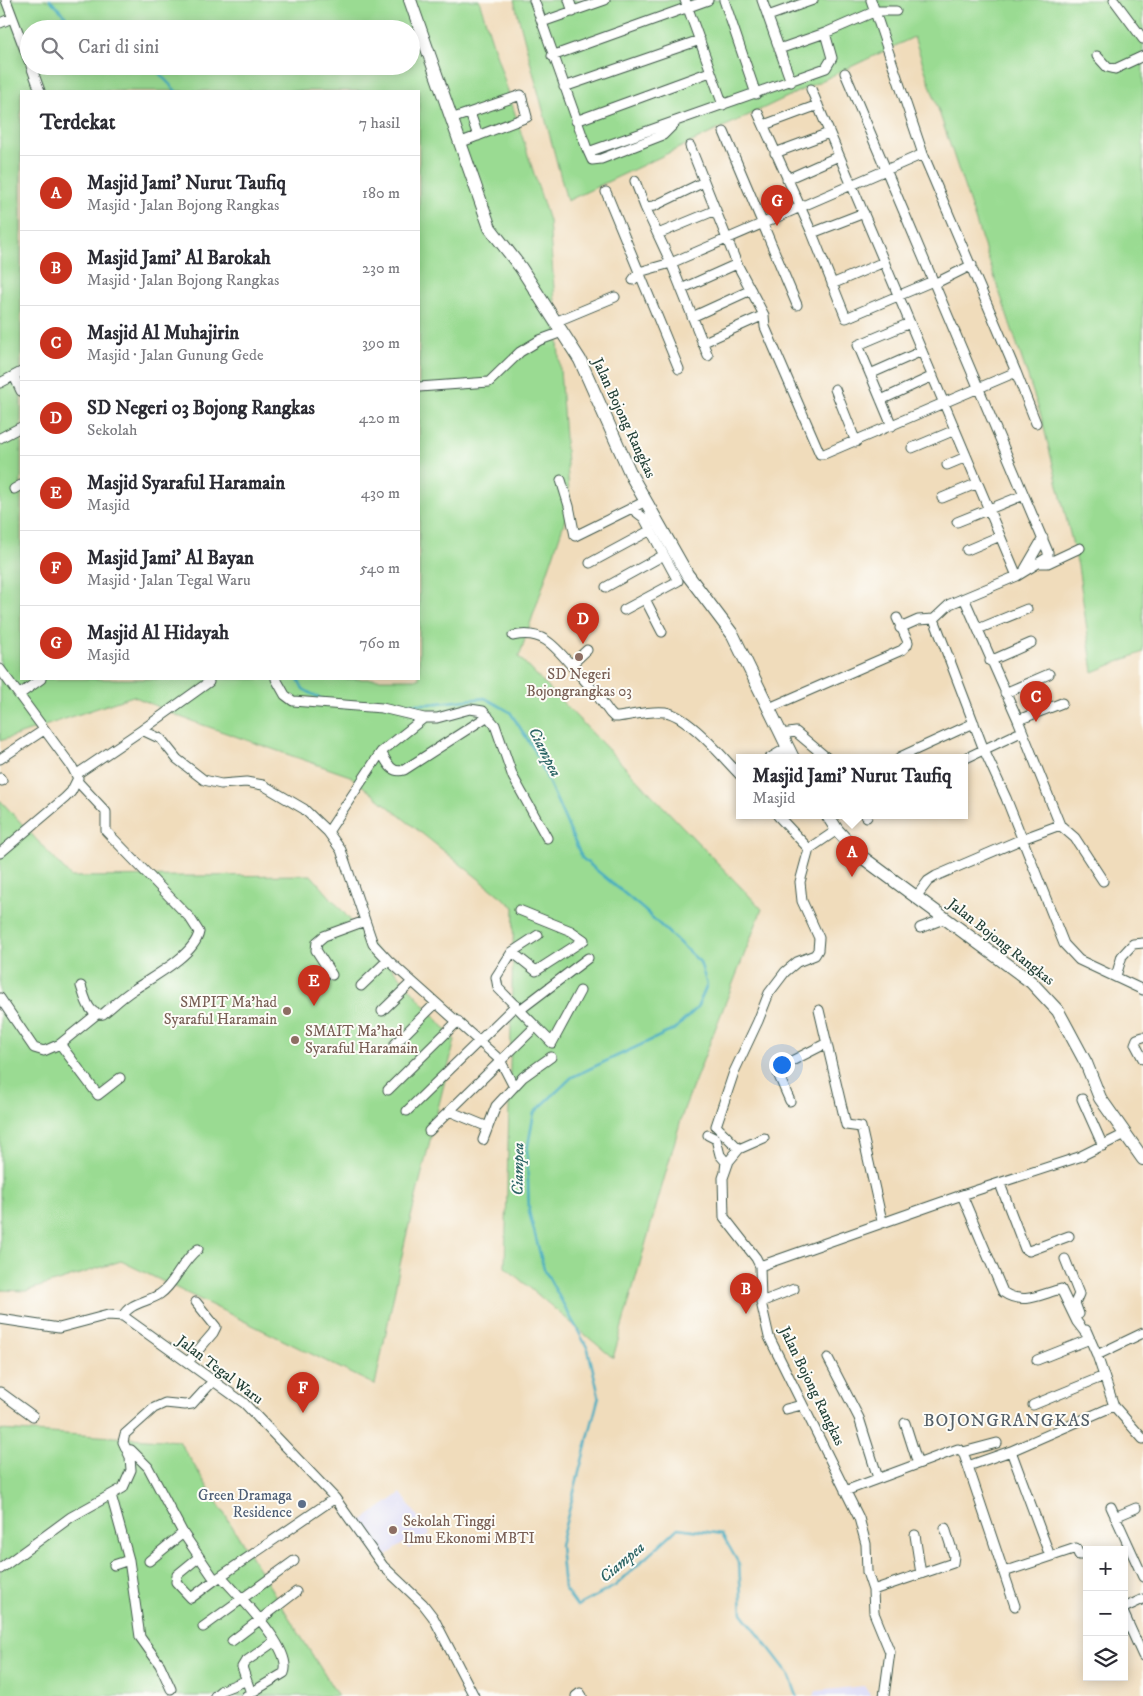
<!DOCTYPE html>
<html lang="id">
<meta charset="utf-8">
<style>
body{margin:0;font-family:"IM FELL DW Pica",serif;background:#f2f2f3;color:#2b2b33}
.controls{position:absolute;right:15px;bottom:15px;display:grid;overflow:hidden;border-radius:0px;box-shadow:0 2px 12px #0003}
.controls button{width:45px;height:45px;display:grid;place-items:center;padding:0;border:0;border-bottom:1px solid #e1e1e2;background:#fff;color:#2b2b33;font:25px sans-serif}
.you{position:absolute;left:781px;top:1064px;width:18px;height:18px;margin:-12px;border:4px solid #fff;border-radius:50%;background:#1a73e8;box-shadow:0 0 0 8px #1a73e833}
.badge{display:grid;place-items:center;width:32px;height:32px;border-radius:50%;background:#c8321e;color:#fff;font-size:16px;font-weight:700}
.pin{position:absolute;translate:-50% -41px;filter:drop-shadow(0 1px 2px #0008)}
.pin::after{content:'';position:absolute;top:26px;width:18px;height:15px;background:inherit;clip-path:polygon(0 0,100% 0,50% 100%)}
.popup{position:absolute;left:736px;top:754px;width:232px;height:65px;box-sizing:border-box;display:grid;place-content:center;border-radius:0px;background:#fff;filter:drop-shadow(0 1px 4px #0005);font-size:16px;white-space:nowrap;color:#7c7c81}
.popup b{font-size:19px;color:#2b2b33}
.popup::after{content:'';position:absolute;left:50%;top:100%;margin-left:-10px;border:10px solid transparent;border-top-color:#fff}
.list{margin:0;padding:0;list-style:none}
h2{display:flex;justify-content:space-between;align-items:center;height:65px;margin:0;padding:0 20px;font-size:21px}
h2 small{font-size:16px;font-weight:400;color:#7c7c81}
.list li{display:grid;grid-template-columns:32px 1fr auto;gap:15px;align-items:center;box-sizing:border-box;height:75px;padding:0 20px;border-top:1px solid #e1e1e2}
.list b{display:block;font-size:19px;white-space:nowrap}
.list p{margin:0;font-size:16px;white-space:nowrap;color:#7c7c81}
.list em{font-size:16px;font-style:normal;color:#7c7c81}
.icon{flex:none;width:28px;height:28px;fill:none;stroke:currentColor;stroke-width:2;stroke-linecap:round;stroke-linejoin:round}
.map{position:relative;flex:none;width:1143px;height:1696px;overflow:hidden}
.search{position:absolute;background:#fff;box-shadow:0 2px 12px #0003;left:20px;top:20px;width:400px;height:55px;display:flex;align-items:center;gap:12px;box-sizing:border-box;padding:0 18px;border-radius:28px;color:#7c7c81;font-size:19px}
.panel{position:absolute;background:#fff;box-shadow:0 2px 12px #0003;left:20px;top:90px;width:400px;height:590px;border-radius:0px}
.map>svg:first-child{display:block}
.built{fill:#d8d7f8}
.green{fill:#9adb92;stroke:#5c8c63;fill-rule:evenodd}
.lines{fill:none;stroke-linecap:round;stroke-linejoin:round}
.stream{stroke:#42acc1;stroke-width:2.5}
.street-casing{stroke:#3e5548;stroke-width:11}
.secondary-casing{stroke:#3e5548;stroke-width:14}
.street{stroke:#fff;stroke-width:9}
.secondary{stroke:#fff;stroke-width:12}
.education-dot{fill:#8d6e63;stroke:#fdfcf7;stroke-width:2}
.service-dot{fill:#5c6f8a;stroke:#fdfcf7;stroke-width:2}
.labels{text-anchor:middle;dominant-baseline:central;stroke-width:4;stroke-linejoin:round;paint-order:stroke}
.street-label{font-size:15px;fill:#1f3d34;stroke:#fdfcf7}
.education-label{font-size:15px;fill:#785e54;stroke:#fdfcf7;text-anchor:start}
.service-label{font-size:15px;fill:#4e5e75;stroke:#fdfcf7;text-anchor:end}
.water-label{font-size:16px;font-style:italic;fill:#2b6465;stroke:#fdfcf7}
.quarter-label{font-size:18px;letter-spacing:1px;fill:#545f68;stroke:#fdfcf7}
</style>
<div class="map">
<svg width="1143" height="1696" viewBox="0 0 1143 1696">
<rect width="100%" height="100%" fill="#fdfcf7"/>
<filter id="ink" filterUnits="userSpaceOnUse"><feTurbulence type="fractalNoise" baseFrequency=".02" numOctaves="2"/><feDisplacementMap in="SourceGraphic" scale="10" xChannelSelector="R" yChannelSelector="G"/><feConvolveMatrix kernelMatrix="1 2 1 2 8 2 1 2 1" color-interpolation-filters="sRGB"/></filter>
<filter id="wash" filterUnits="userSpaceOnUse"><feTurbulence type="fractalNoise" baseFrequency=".0096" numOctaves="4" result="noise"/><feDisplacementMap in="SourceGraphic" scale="20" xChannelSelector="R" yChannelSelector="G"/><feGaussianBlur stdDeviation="1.12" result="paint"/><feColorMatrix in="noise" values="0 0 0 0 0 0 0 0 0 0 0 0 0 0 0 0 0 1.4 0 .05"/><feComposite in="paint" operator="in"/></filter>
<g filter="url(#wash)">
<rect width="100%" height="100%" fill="#f0dcbb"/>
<path class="built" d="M401 1493 430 1534 409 1549 404 1543 380 1560 356 1525Z
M864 1686 871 1696H814L816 1691Z"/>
<path class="green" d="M0 0H479L549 221 570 505 519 657 762 909 684 1109 613 1358 505 1267 514 907 350 776 183 718 133 696 0 741ZM29 29H411V66H29ZM21 91H419V679H21Z
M514 0H1143V652L1093 672 1078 566 1041 416 914 37 567 201Z
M0 800 71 877 311 875 455 1040 405 1241 375 1385 121 1261 26 1291 0 1290Z
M0 1430 179 1441 338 1696H0Z"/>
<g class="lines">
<path class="stream" d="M50 0 78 29
M152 66 176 91
M298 679 303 689 323 700
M384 704H429L485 698 510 712 535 751 582 858 643 909 700 962 707 985 697 1008 675 1029 572 1077 534 1113 527 1151 529 1212 544 1269 588 1349 599 1396 560 1545 564 1588 577 1606 615 1586 678 1528 722 1534 739 1564 742 1613 789 1674 797 1696"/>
</g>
</g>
<g filter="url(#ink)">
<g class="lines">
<defs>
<path id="street" d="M6 0 29 61
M534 0 587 149 591 151 826 68 832 58 825 33
M569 0 573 12
M685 0 723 105
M724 0 756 94
M762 0 791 82
M1114 0 1143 39
M768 16 813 0
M542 22 605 0
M0 23 12 18
M779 49 825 33 876 11H896
M552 56 708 0
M1097 56 1107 67 1115 69 1143 56
M31 66 40 91
M845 73 1048 552V557L1017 576 950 604 934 619 984 750 1006 798 1064 944 1079 960 1143 990
M564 87 700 40
M811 89 1017 576
M470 113 478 136
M758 113 812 233 846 318 933 281
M451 119 521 95 527 117 459 143
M576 121 710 72
M764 125 818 105
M724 132 797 305
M690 146 737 264 764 315 765 327 820 454H824L1016 372 923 154 871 0
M587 149 592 160 601 159 663 135 675 123
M775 153 829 133
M787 179 839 156
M635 181 645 207
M704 182 654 206 645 207 671 263 708 356
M606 192 679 369
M812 233 864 213
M658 234 716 210
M633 280 639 272 671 263 923 154
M832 284 884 262
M934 284 972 265
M681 289 737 264
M692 317 751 290
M555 322 615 297
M702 343 764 315
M1016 372 1036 423
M870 374 922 351
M14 376 21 391
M0 383 21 372
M419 387 489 382 520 352 540 340 562 332
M835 389 856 442
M881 400 933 376
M892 426 858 345 910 323
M0 438 21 427
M912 448 955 430
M947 465 966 457
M561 480 569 506 575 536 646 501
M14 489 21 485
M942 498 978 483
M957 522 1024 495
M967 550 1000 536
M590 563 651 530
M1041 563H1048L1080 548
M1025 569 1043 538
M606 587 664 555
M645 599 662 632
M624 610 678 581 644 518 631 508
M900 628 918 620 934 619
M978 629 1027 609
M513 636C541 629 554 645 571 665
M587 650 571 665 594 691 610 713 614 717H618C633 715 651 710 665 712 688 715 723 758 740 775
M990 661 1031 643
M0 669 72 767 78 778 71 792 65 798 0 853
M276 679 285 695 293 701 382 708 424 718H437L470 709 483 711 495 725 513 777 547 838
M1005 693 1049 674
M20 694 41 679
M769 708 902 650 907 645 908 642 897 618
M424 718 381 752C387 762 391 774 404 770L488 716
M1018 720 1062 703
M142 730 209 682
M781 734 796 732 827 758
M900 757 974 723
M770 758 787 748
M0 759 44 730
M964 759 1021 732
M77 774 142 730 161 739 177 759 204 780 221 784 246 782 263 785 304 809 328 832 341 850 373 944 388 960 500 1060 514 1087
M0 778 2 781
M78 782 106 812V831L190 918 199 932C195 955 151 978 133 990 122 997 113 1006 103 1014 88 1016 85 997 81 986
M778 816 809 849
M866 816 867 817
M1060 825 1075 838 1103 881
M837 830 809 849 800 882 802 901 819 938 818 950 815 955 797 962 785 972 769 993 758 1021 734 1072 716 1126 739 1149 729 1161 723 1178 724 1217 756 1258 760 1266 761 1302 769 1337 859 1518 866 1544 867 1572 873 1590 874 1613 890 1652 884 1696
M328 832 381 752
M916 897 928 881 936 876 1022 839 1060 825 1018 720 964 598
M519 910 571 931 584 940 536 971 512 952 496 977 498 988 552 1043 580 991
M920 928 946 918
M512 952 538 935
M332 975 316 950 317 942 324 936 365 921
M1116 976 1122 956 1133 944 1143 943
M361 986 388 960
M0 998 34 1048 44 1051 60 1044
M521 1009 588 958
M819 1010 846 1125 861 1127 882 1221
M382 1011 412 982
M97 1014 60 1044 98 1095 120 1078
M1143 1037 1137 1039 1135 1044 1143 1059
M395 1044 436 1003
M388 1090 458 1021
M1082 1099 1103 1146
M790 1101 779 1076 778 1068 827 1043
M407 1111 516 1005
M449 1111 488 1127
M429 1131 532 1030
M708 1135 716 1139 720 1155 726 1162 725 1170
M483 1140 496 1106 523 1077 551 1057
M739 1149 764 1138
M1000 1184 1025 1249 1029 1251 1069 1236
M1065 1259 1079 1294 1075 1303 1079 1314
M760 1266 962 1195
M761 1302 794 1289
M123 1316C129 1303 148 1302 160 1294 175 1284 182 1260 198 1249
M0 1319 59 1328 108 1315 123 1316 244 1403 335 1498 383 1566 423 1604 433 1617 474 1696
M1086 1330 1097 1355
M1087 1335 1077 1322 1061 1289C1041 1294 1023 1306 1003 1292L962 1195 1079 1157 1125 1134
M828 1358 859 1418 878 1478
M1037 1360 1090 1339
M188 1362 213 1333 216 1327 196 1302
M0 1392 33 1416
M1033 1405 1104 1376
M1114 1406 1143 1439
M786 1409 802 1405
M905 1423 918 1464
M126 1449 131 1450 148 1467 183 1533 215 1580 335 1498
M1011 1451 1050 1556
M963 1452 997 1443
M845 1491 958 1449 963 1452 968 1466
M111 1495 129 1560 140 1637 160 1665 171 1689
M1111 1507 1143 1577
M1115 1517 1136 1508
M915 1535 921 1574
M199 1557 177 1575 176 1582 191 1598 215 1580
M149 1561 183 1533
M114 1565 129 1560
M0 1569 71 1517 123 1488 131 1470 130 1457 123 1442 125 1434 154 1408 165 1403 185 1405 192 1404 214 1380
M1004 1572 1076 1548 1079 1555H1087
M221 1576C237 1595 294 1649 284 1673L246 1696
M873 1590 953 1563 954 1556 945 1528
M1015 1606 968 1466 1011 1451 1114 1406 1097 1355 1143 1333
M1124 1608 1143 1599
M1124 1614 1143 1656
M203 1627 294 1561
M232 1641 296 1592
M251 1693 242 1667 245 1662 275 1641
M215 1696 222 1690 245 1681
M576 1696 580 1693 582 1696"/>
<path id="secondary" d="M410 0 490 228 521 268 580 360 632 477 687 574 733 635 793 758
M828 816 837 830 862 857 1031 982 1058 1011 1086 1063 1100 1098 1143 1159"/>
</defs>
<use href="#street" class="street-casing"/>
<use href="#secondary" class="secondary-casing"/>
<use href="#street" class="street"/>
<use href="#secondary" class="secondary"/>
</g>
</g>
<g class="education-dot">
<circle cx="579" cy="657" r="5"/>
<circle cx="287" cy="1011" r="5"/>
<circle cx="295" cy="1040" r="5"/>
<circle cx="393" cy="1530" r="5"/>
</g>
<circle class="service-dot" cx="302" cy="1504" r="5"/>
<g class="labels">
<g class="street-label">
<text transform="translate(624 418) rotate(65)">Jalan Bojong Rangkas</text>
<text transform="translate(1001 942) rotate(38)">Jalan Bojong Rangkas</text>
<text transform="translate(220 1370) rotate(37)">Jalan Tegal Waru</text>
<text transform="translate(812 1386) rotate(64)">Jalan Bojong Rangkas</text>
</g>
<g class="education-label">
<text x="579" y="674" text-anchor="middle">SD Negeri<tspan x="579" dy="17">Bojongrangkas 03</tspan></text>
<text x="277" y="1002" text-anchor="end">SMPIT Ma'had<tspan x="277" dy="17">Syaraful Haramain</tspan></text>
<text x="305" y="1031">SMAIT Ma'had<tspan x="305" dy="17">Syaraful Haramain</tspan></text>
<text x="403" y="1521">Sekolah Tinggi<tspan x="403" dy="17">Ilmu Ekonomi MBTI</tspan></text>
</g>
<g class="service-label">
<text x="292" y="1495">Green Dramaga<tspan x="292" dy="17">Residence</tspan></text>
</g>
<g class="water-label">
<text transform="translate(545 752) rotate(63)">Ciampea</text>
<text transform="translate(518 1169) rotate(-89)">Ciampea</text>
<text transform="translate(622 1562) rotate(-40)">Ciampea</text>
</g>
<g class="quarter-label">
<text x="1007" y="1421">BOJONGRANGKAS</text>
</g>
</g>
</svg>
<div class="controls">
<button>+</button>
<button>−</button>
<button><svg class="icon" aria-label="layers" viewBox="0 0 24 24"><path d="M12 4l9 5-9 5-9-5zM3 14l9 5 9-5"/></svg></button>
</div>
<div class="you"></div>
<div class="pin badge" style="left:852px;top:877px">A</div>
<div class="popup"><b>Masjid Jami' Nurut Taufiq</b>Masjid</div>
<div class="pin badge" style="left:746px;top:1314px">B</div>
<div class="pin badge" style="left:1036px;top:722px">C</div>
<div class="pin badge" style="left:583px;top:644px">D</div>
<div class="pin badge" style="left:314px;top:1006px">E</div>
<div class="pin badge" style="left:303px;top:1413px">F</div>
<div class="pin badge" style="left:777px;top:226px">G</div>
<div class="search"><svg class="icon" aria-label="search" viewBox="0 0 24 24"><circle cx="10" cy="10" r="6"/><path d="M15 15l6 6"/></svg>Cari di sini</div>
<section class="panel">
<h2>Terdekat<small>7 hasil</small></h2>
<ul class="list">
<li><span class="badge">A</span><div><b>Masjid Jami' Nurut Taufiq</b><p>Masjid · Jalan Bojong Rangkas</p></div><em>180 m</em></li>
<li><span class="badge">B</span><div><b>Masjid Jami' Al Barokah</b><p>Masjid · Jalan Bojong Rangkas</p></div><em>230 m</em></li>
<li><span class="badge">C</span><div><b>Masjid Al Muhajirin</b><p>Masjid · Jalan Gunung Gede</p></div><em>390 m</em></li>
<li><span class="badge">D</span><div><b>SD Negeri 03 Bojong Rangkas</b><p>Sekolah</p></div><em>420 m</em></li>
<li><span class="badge">E</span><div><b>Masjid Syaraful Haramain</b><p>Masjid</p></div><em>430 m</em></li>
<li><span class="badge">F</span><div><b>Masjid Jami' Al Bayan</b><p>Masjid · Jalan Tegal Waru</p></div><em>540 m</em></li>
<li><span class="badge">G</span><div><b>Masjid Al Hidayah</b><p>Masjid</p></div><em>760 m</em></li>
</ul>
</section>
</div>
